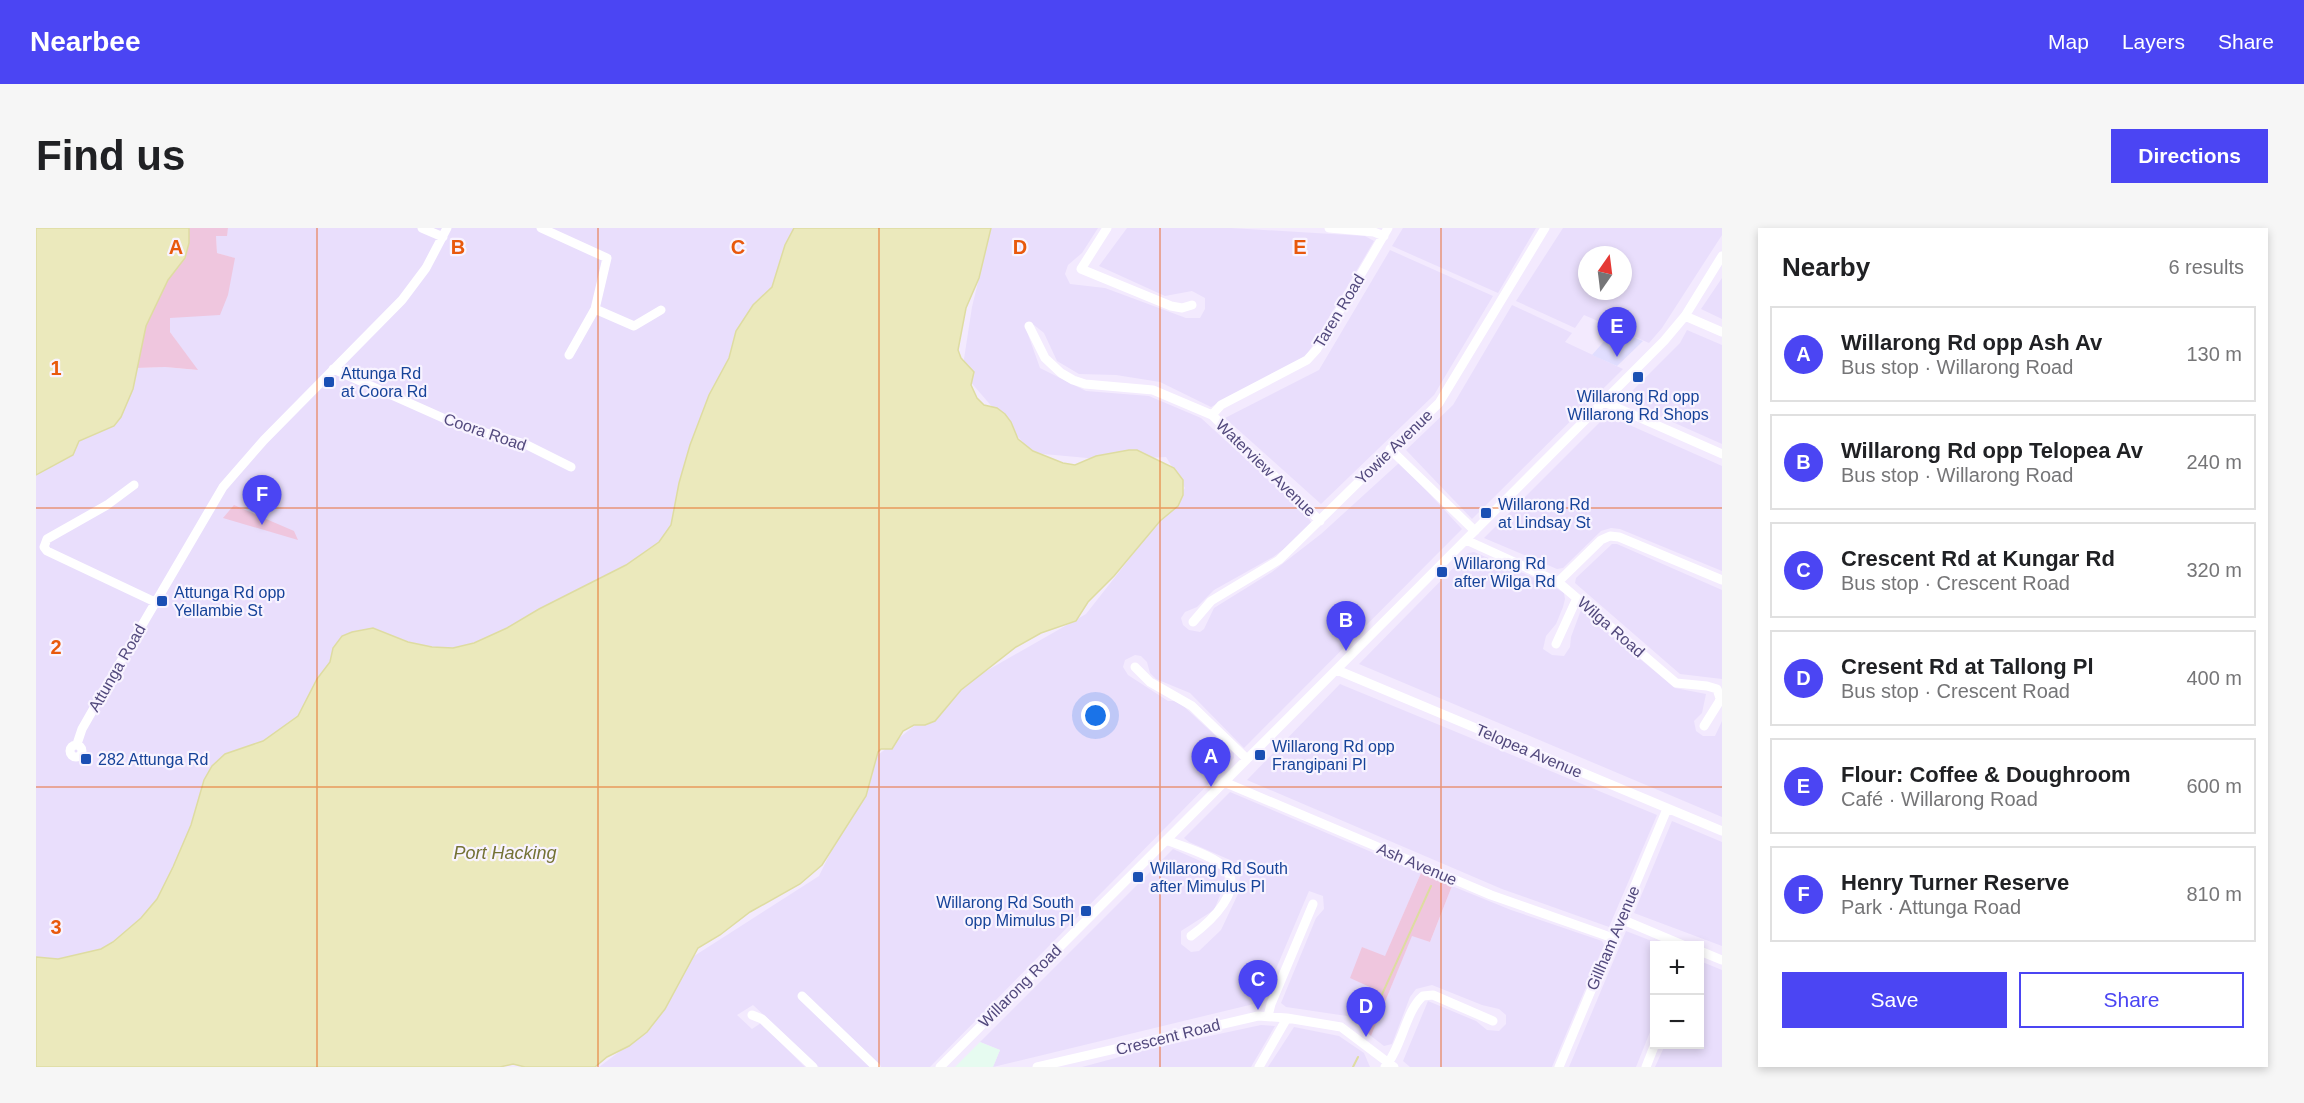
<!DOCTYPE html>
<meta charset="utf-8">
<style>
body{margin:0;font-family:Helvetica,sans-serif;background:#f6f6f6;color:#202124}
.controls{position:absolute;right:18px;bottom:18px;display:grid;overflow:hidden;border-radius:0px;box-shadow:0 3px 9px #0003}
.controls button{width:54px;height:54px;display:grid;place-items:center;padding:0;border:0;border-bottom:2px solid #e0e0e0;background:#fff;color:#202124;font:30px sans-serif}
.compass{position:absolute;left:1542px;top:18px;width:54px;height:54px;border-radius:50%;background:#fff;box-shadow:0 3px 9px #0003;rotate:14deg}
.you{position:absolute;left:1060px;top:488px;width:21px;height:21px;margin:-15px;border:4px solid #fff;border-radius:50%;background:#1a73e8;box-shadow:0 0 0 9px #1a73e833}
.badge{display:grid;place-items:center;width:39px;height:39px;border-radius:50%;background:#4b45f3;color:#fff;font-size:20px;font-weight:700}
.pin{position:absolute;translate:-50% -50px;filter:drop-shadow(0 2px 3px #0008)}
.pin::after{content:'';position:absolute;top:32px;width:21px;height:18px;background:inherit;clip-path:polygon(0 0,100% 0,50% 100%)}
.list{margin:0;padding:0;list-style:none}
h2{display:flex;justify-content:space-between;align-items:center;height:78px;margin:0;padding:0 24px;font-size:26px}
h2 small{font-size:20px;font-weight:400;color:#757577}
.list li{display:grid;grid-template-columns:39px 1fr auto;gap:18px;align-items:center;box-sizing:border-box;height:96px;margin:0 12px 12px;padding:0 12px;border:2px solid #e0e0e0;border-radius:0px}
.list b{display:block;font-size:22px;white-space:nowrap}
.list p{margin:0;font-size:20px;white-space:nowrap;color:#757577}
.list em{font-size:20px;font-style:normal;color:#757577}
.actions{display:flex;gap:12px;padding:18px 24px}
.actions a{flex:1;padding:14px 0;border:2px solid #4b45f3;border-radius:0px;text-align:center;font-size:21px;color:#4b45f3}
.actions .main{background:#4b45f3;color:#fff}
.map{position:relative;flex:none;width:1686px;height:839px;overflow:hidden;border-radius:0px}
header{display:flex;align-items:center;gap:36px;box-sizing:border-box;height:84px;padding:0 30px;background:#4b45f3;color:#fff}
header strong{font-size:28px}
nav{display:flex;gap:33px;margin-inline-start:auto;font-size:21px}
.intro{display:flex;align-items:center;justify-content:space-between;box-sizing:border-box;height:144px;padding:0 36px}
h1{margin:0;font-size:42px}
.button{padding:15px 27px;border-radius:0px;background:#4b45f3;color:#fff;font-size:21px;font-weight:700}
main{display:flex;gap:36px;padding:0 36px}
aside{flex:1;background:#fff;border-radius:0px;box-shadow:0 3px 9px #0003}
.map>svg:first-child{display:block}
.residential{fill:#e9defc;fill-rule:evenodd}
.commercial{fill:#e1deff}
.education{fill:#e6fbf0}
.green{fill:#efc6de}
.water{fill:#ebe9bc;stroke:#dedca1;stroke-width:1.5}
.lines{fill:none;stroke-linecap:round;stroke-linejoin:round}
.stream{stroke:#dedca1;stroke-width:2}
.minor{stroke:#fff;stroke-width:9}
.grid{fill:none;stroke:#e8590c;stroke-width:1.5;stroke-opacity:0.55}
.transit-dot{fill:#1a4fb4;stroke:#f8f3ff;stroke-width:2}
.labels{text-anchor:middle;dominant-baseline:central;stroke-width:4.5;stroke-linejoin:round;paint-order:stroke}
.street-label{font-size:16px;fill:#52497d;stroke:#f8f3ff}
.transit-label{font-size:16px;fill:#164399;stroke:#f8f3ff;text-anchor:start}
.water-label{font-size:18px;font-style:italic;fill:#747235;stroke:#f8f3ff}
.grid-label{font-size:20px;text-anchor:middle;font-weight:bold;fill:#e8590c;stroke:#f8f3ff;stroke-width:4.5;stroke-linejoin:round;paint-order:stroke}
</style>
<header>
<strong>Nearbee</strong>
<nav><a>Map</a><a>Layers</a><a>Share</a></nav>
</header>
<div class="intro"><h1>Find us</h1><a class="button">Directions</a></div>
<main>
<div class="map">
<svg width="1686" height="839" viewBox="0 0 1686 839">
<rect width="100%" height="100%" fill="#f3eafe"/>
<path class="residential" d="M192 0H758L749 17 736 59 717 77 700 103 693 130 673 167 654 217 643 255 635 297 623 314 590 337 503 381 471 400 438 415 417 420 396 419 372 414 337 400 316 404 306 408 297 420 294 434 281 451 262 488 227 513 189 526 176 538 168 552 155 597 137 639 121 671 105 690 77 714 65 721 22 731 0 729V247L37 227 43 213 81 195 97 161 100 140 129 139 161 142 134 104V89L198 30 181 25 180 8H190Z
M955 0H1062L1046 25 1032 37 1029 46 1034 56 1069 60 1150 90H1164L1169 81V70L1156 63 1129 68 1063 38 1091 0H1195L1329 8 1338 13 1269 130 1175 179 1124 154 1080 147 1043 146 1021 133 1008 105 998 97 989 98 1004 140 1050 163 1113 168 1165 190 1270 286 1278 299 1237 329 1178 362 1161 379 1149 384 1145 390 1147 397 1153 402 1164 404 1168 401 1178 380 1236 344 1285 306 1364 234 1426 301 1208 520 1154 465 1120 451 1114 445 1111 434 1105 428 1099 427 1089 432 1087 439 1092 447 1132 473H1142L1198 525V530L894 839H783L717 777 701 787 716 801 725 795 769 839H563L616 799 655 730 783 648 842 527 938 450 1050 386 1149 260 1130 229 1074 232 996 225 926 144 936 79Z
M1367 0H1500L1462 65 1356 18Z
M1527 0H1686V7L1626 100 1613 115 1548 87 1539 100 1480 73ZM1551 27H1587V63H1551Z
M1354 22 1457 68 1398 167 1285 276 1189 190 1283 142Z
M1686 50V91L1665 81Z
M1476 77 1536 105 1529 114 1587 141 1436 291 1370 222 1417 177Z
M1651 102 1686 117V216L1587 172 1644 115Z
M1571 187 1686 238V343L1584 301 1575 300 1565 303 1527 340 1521 341 1448 310Z
M1576 316H1581L1686 362V451L1644 446 1539 355 1540 350Z
M1438 324 1515 357 1528 365 1529 371 1527 379 1520 396 1510 408 1507 421 1516 427 1528 428 1534 419 1535 409 1545 382 1639 460 1670 466 1666 485 1658 493 1660 503 1667 508H1679L1686 493V589L1323 436 1432 325Z
M1304 456 1621 587 1573 699 1466 661 1211 552Z
M1194 564 1385 645 1349 729 1326 719 1336 760 1321 795 1311 788 1250 779 1245 775 1280 690 1288 681 1287 668 1273 663 1226 774 957 839 964 822 944 814 1137 621 1185 642 1190 653 1178 682 1145 703V716L1155 724 1163 723 1185 702 1202 666 1204 648 1201 640 1194 632 1153 614 1148 610Z
M1636 593 1686 614V718L1598 685Z
M1416 658 1475 682 1566 713 1568 717 1516 839H1374L1367 833 1392 773 1440 793 1451 802 1463 803 1470 796V787L1463 781 1446 777 1396 757 1380 761 1374 769 1356 816 1348 818 1335 808 1376 707 1394 714Z
M1590 703 1626 717 1618 718V794L1600 839H1533Z
M1664 733 1686 742V839H1619L1629 817 1664 816Z
M1225 797 1239 798 1215 839H1046L1113 821Z
M1258 799 1303 808 1328 825 1334 839H1232Z"/>
<path class="commercial" d="M1579 101 1607 113 1581 138 1556 127Z"/>
<path class="education" d="M944 814 964 822 957 839H919Z"/>
<path class="green" d="M153 0H192L191 8H180L181 25 199 30 192 67 184 87 134 90V104L162 142 129 139 100 140 110 98 132 52 150 25Z
M198 277 258 303 262 312 187 290Z
M1385 645 1416 658 1394 714 1376 708 1335 808 1321 795 1336 760 1314 750 1326 719 1349 728Z"/>
<path class="water" d="M0 0H153V15L149 30 132 52 110 98 97 161 85 189 78 198 43 213 37 227 0 247Z
M758 0H955L943 50 930 80 922 122 925 130 938 144 935 157 941 170 948 177 961 180 969 186 975 194 982 211 997 223 1027 235 1039 237 1060 228 1093 222H1101L1138 240 1147 252V267L1142 278 1124 293 1078 348 1052 374 1040 393 1005 405 980 419 925 462 899 493 889 497H878L867 503 856 521H845L842 524 830 568 786 637 764 656 714 684 684 707 662 720 629 781 611 804 593 818 571 829 559 839H489L477 836 464 839H0V729L22 731 65 721 77 714 105 690 121 671 137 639 155 597 168 552 176 538 189 526 227 513 262 488 281 451 294 434 297 420 306 408 316 404 337 400 372 414 396 419 417 420 438 415 471 400 503 381 590 337 623 314 635 297 643 255 654 217 673 167 693 130 700 103 717 77 736 59 749 17Z"/>
<g class="lines">
<path class="stream" d="M1329 804 1395 658
M1317 839 1322 829"/>
<path class="minor" d="M386 0 407 9
M505 0 571 30 559 81 598 98 625 82
M1071 0 1045 41 1135 78 1146 80 1156 77
M1293 0 1338 4 1348 8
M1649 88 1686 104
M993 98 1009 130 1025 145 1037 152 1049 156 1117 162 1176 187 1284 293
M533 127 559 81
M297 141 425 198 489 216 535 239
M1568 174 1686 226
M1176 187 1185 177 1271 132 1281 121 1352 0
M1354 221 1439 303
M98 257 71 277 11 311 8 319 11 323 119 374
M1430 312 1522 354 1640 455 1671 458 1681 461 1684 470 1683 474 1668 498
M1522 354 1565 312 1574 308 1583 309 1686 352
M1157 394 1175 373 1243 332 1403 175 1509 0
M1520 416 1541 370
M1099 439 1114 454 1156 478 1211 531
M1301 442 1686 603
M41 516 46 501 74 452 187 259 228 212 366 72 390 40 411 0
M34 523a6 6 0 1 1 12 0a6 6 0 1 1-12 0Z
M1188 554 1455 667 1577 710
M1130 612C1146 618 1173 626 1186 637 1213 659 1173 695 1155 708
M1585 691 1649 718
M1664 723 1686 732
M766 768 840 839
M716 787 726 791 777 839
M1232 788 1235 776 1277 676
M904 839 1628 113 1649 88 1686 28
M1001 839 1222 788 1251 790 1305 799 1358 839
M1223 839 1251 790
M1349 839C1366 819 1370 782 1387 768L1397 767 1457 793
M1523 839 1631 581
M1610 839 1619 816"/>
</g>
<path class="grid" d="M281 0V839M562 0V839M843 0V839M1124 0V839M1405 0V839M0 280H1686M0 559H1686"/>
<g class="transit-dot">
<rect x="1596" y="143" width="12" height="12" rx="3"/>
<rect x="287" y="148" width="12" height="12" rx="3"/>
<rect x="1444" y="279" width="12" height="12" rx="3"/>
<rect x="1400" y="338" width="12" height="12" rx="3"/>
<rect x="120" y="367" width="12" height="12" rx="3"/>
<rect x="1218" y="521" width="12" height="12" rx="3"/>
<rect x="44" y="525" width="12" height="12" rx="3"/>
<rect x="1096" y="643" width="12" height="12" rx="3"/>
<rect x="1044" y="677" width="12" height="12" rx="3"/>
</g>
<g class="labels">
<g class="street-label">
<text transform="translate(1303 83) rotate(-59)">Taren Road</text>
<text transform="translate(449 204) rotate(19)">Coora Road</text>
<text transform="translate(1358 219) rotate(-44)">Yowie Avenue</text>
<text transform="translate(1230 240) rotate(44)">Waterview Avenue</text>
<text transform="translate(1575 399) rotate(41)">Wilga Road</text>
<text transform="translate(81 440) rotate(-60)">Attunga Road</text>
<text transform="translate(1493 523) rotate(23)">Telopea Avenue</text>
<text transform="translate(1381 636) rotate(23)">Ash Avenue</text>
<text transform="translate(1577 710) rotate(-67)">Gillham Avenue</text>
<text transform="translate(984 758) rotate(-45)">Willarong Road</text>
<text transform="translate(1132 809) rotate(-14)">Crescent Road</text>
</g>
<g class="transit-label">
<text x="305" y="145">Attunga Rd<tspan x="305" dy="18">at Coora Rd</tspan></text>
<text x="1602" y="168" text-anchor="middle">Willarong Rd opp<tspan x="1602" dy="18">Willarong Rd Shops</tspan></text>
<text x="1462" y="276">Willarong Rd<tspan x="1462" dy="18">at Lindsay St</tspan></text>
<text x="1418" y="335">Willarong Rd<tspan x="1418" dy="18">after Wilga Rd</tspan></text>
<text x="138" y="364">Attunga Rd opp<tspan x="138" dy="18">Yellambie St</tspan></text>
<text x="1236" y="518">Willarong Rd opp<tspan x="1236" dy="18">Frangipani Pl</tspan></text>
<text x="62" y="531">282 Attunga Rd</text>
<text x="1114" y="640">Willarong Rd South<tspan x="1114" dy="18">after Mimulus Pl</tspan></text>
<text x="1038" y="674" text-anchor="end">Willarong Rd South<tspan x="1038" dy="18">opp Mimulus Pl</tspan></text>
</g>
<g class="water-label">
<text x="469" y="625">Port Hacking</text>
</g>
</g>
<g class="grid-label">
<text x="140" y="26">A</text>
<text x="422" y="26">B</text>
<text x="702" y="26">C</text>
<text x="984" y="26">D</text>
<text x="1264" y="26">E</text>
<text x="20" y="147">1</text>
<text x="20" y="426">2</text>
<text x="20" y="706">3</text>
</g>
</svg>
<div class="controls">
<button>+</button>
<button>−</button>
</div>
<svg class="compass" viewBox="-18 -18 36 36"><path d="M0-13l5 13h-10z" fill="#e53935"/><path d="M0 13l5-13h-10z" fill="#757577"/></svg>
<div class="you"></div>
<div class="pin badge" style="left:1175px;top:559px">A</div>
<div class="pin badge" style="left:1310px;top:423px">B</div>
<div class="pin badge" style="left:1222px;top:782px">C</div>
<div class="pin badge" style="left:1330px;top:809px">D</div>
<div class="pin badge" style="left:1581px;top:129px">E</div>
<div class="pin badge" style="left:226px;top:297px">F</div>
</div>
<aside>
<h2>Nearby<small>6 results</small></h2>
<ul class="list">
<li><span class="badge">A</span><div><b>Willarong Rd opp Ash Av</b><p>Bus stop · Willarong Road</p></div><em>130 m</em></li>
<li><span class="badge">B</span><div><b>Willarong Rd opp Telopea Av</b><p>Bus stop · Willarong Road</p></div><em>240 m</em></li>
<li><span class="badge">C</span><div><b>Crescent Rd at Kungar Rd</b><p>Bus stop · Crescent Road</p></div><em>320 m</em></li>
<li><span class="badge">D</span><div><b>Cresent Rd at Tallong Pl</b><p>Bus stop · Crescent Road</p></div><em>400 m</em></li>
<li><span class="badge">E</span><div><b>Flour: Coffee &amp; Doughroom</b><p>Café · Willarong Road</p></div><em>600 m</em></li>
<li><span class="badge">F</span><div><b>Henry Turner Reserve</b><p>Park · Attunga Road</p></div><em>810 m</em></li>
</ul>
<div class="actions"><a class="main">Save</a><a>Share</a></div>
</aside>
</main>
